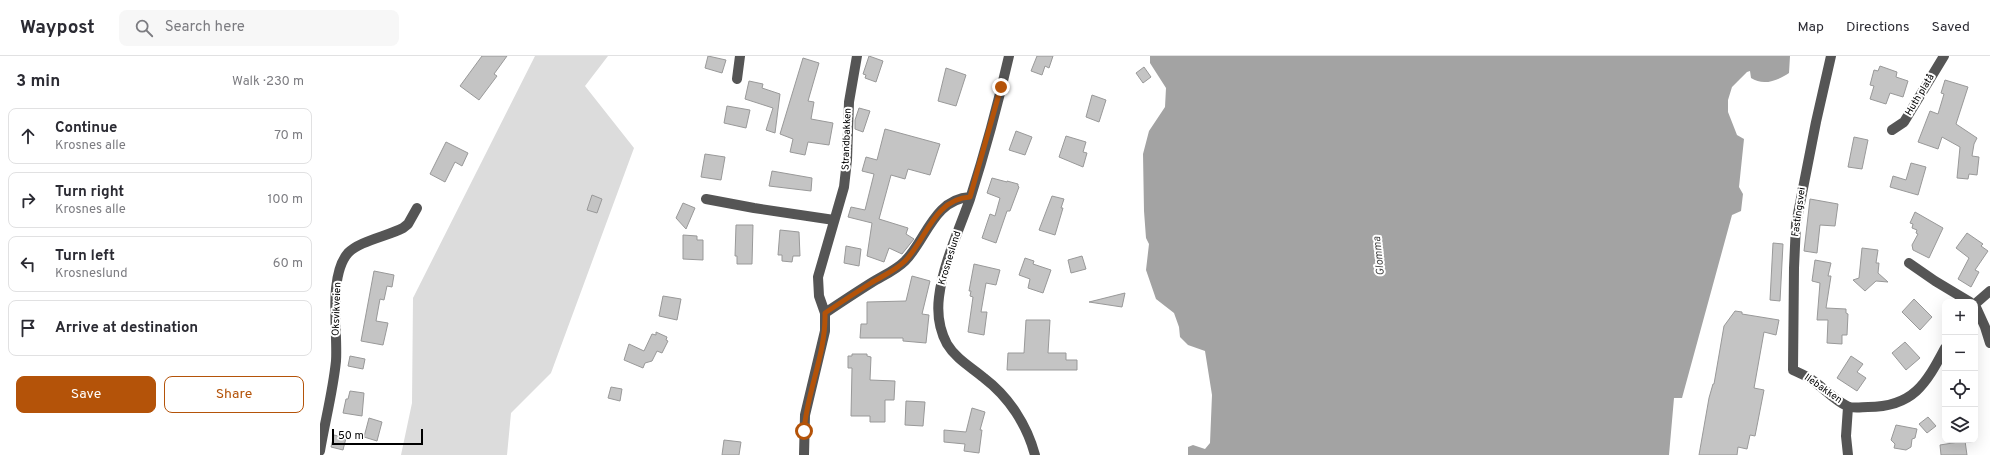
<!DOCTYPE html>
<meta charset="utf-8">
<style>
body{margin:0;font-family:Overpass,sans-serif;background:#f7f7f7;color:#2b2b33}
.controls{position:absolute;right:12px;bottom:12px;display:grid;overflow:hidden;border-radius:8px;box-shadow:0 4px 16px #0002}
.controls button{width:36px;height:36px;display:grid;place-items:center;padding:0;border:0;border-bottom:1px solid #e1e1e2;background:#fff;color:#2b2b33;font:20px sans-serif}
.scale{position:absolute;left:12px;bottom:10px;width:91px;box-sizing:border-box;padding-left:4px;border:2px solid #000;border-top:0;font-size:11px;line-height:14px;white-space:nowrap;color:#000;-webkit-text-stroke:3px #fff;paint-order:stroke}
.stop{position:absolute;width:12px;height:12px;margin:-9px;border:3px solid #b45309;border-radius:50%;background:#fff}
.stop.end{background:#b45309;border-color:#fff;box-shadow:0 1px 4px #0008}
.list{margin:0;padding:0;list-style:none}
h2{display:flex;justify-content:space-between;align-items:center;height:52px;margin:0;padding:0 16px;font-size:17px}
h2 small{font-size:13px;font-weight:400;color:#7c7c81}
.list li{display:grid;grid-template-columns:26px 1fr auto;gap:12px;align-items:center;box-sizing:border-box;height:56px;margin:0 8px 8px;padding:0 8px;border:1px solid #e1e1e2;border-radius:8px}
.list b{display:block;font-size:15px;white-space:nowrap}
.list p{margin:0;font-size:13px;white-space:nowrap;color:#7c7c81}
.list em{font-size:13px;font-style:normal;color:#7c7c81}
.actions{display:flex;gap:8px;padding:12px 16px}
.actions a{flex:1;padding:9px 0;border:1px solid #b45309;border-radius:8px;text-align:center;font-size:14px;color:#b45309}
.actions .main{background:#b45309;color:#fff}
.icon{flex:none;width:22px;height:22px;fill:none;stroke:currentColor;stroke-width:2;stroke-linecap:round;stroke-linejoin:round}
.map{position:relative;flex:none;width:1670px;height:399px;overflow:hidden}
header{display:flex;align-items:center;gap:24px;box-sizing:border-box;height:56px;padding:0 20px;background:#fff;border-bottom:1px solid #e1e1e2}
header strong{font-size:19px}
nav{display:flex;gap:22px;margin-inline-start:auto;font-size:14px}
.search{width:280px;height:36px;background:#f7f7f7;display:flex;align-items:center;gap:10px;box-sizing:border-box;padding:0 14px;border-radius:8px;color:#7c7c81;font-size:15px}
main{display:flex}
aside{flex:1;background:#fff}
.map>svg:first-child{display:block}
.green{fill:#dcdcdc}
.water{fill:#a3a3a3}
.building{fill:#c4c4c4;stroke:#999}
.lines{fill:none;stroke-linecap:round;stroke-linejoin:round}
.minor{stroke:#555;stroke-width:10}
.route{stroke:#b45309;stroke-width:5}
.labels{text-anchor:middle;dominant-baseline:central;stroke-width:4;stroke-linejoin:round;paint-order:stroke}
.street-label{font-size:10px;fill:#000;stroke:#fff}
.water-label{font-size:11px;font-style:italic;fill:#444;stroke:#fff}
</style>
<header>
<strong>Waypost</strong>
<div class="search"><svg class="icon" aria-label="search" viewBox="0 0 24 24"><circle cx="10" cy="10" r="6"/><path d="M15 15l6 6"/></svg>Search here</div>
<nav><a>Map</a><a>Directions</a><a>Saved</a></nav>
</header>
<main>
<aside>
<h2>3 min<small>Walk · 230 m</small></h2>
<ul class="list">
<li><svg class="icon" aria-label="ahead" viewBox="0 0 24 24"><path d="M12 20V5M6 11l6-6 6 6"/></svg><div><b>Continue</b><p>Krosnes alle</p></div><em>70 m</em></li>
<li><svg class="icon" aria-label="right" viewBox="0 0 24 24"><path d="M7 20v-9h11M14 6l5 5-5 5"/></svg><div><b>Turn right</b><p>Krosnes alle</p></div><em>100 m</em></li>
<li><svg class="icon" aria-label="left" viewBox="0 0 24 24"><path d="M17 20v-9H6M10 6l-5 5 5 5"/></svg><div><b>Turn left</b><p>Krosneslund</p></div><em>60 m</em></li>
<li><svg class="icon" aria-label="arrive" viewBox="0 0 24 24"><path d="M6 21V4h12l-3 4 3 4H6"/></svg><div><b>Arrive at destination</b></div></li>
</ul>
<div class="actions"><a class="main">Save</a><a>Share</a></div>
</aside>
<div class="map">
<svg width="1670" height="399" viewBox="0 0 1670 399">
<rect width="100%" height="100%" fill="#fff"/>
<path class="green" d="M215 0H288L265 30 314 92 231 317 191 357 187 399H81L92 347 93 242Z"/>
<path class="water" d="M830 0H1470L1469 17C1457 25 1443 30 1431 22L1430 15 1427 16 1412 31 1408 44V56L1417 79 1424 83 1419 131 1423 138 1421 155 1412 159 1362 342H1354L1349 399H868V391L873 389 885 393 890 387 892 339 885 295 868 289 860 281 859 271 854 257 836 243 826 214 829 188 826 182 824 155 823 98 829 75 845 51 846 32 830 7Z"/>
<path class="building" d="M162 0H187L174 18 177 20 159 44 140 30Z
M388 0 406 4 402 17 385 12Z
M549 0 563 5 556 26 545 22 546 19 543 18Z
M717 0H733L729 12 725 10 722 19 711 15Z
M483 2 499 7 488 45 494 46 491 63 513 67 509 89 488 86 485 99 470 96 473 83 460 78Z
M1560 10 1577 16 1576 21 1588 25 1583 41 1570 37 1566 48 1550 43 1554 30 1550 29 1554 14 1558 15Z
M824 11 831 21 823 27 816 17Z
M626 12 646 19 636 50 618 45Z
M1625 24 1648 31 1636 68 1657 82 1654 88 1652 100 1659 101 1657 119 1649 118 1648 123 1637 122 1640 91 1622 81 1618 93 1598 86 1610 55 1618 58 1624 38 1621 37Z
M429 25 443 28 442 32 460 38 455 77 446 74 453 52 425 43Z
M772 39 786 44 779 66 766 61Z
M407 50 430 54 426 72 404 67Z
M539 52 550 55 543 76 535 73V64Z
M565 73 620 88 610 119 588 113 585 123 571 119 559 163 588 172 586 178 594 183 582 198 569 192 564 206 547 200 552 167 528 161 531 151 545 154 554 118 542 115 546 101 557 104Z
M696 75 712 81 705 99 689 94Z
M746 80 766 86 763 96 767 97 763 111 739 101Z
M1534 81 1548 84 1542 113 1528 111Z
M126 86 148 97 142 110 135 106 125 126 110 118Z
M385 98 405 101 401 124 381 121Z
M1591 107 1606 111 1598 139 1570 131 1573 120 1586 124Z
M452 115 492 122 491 135 449 130Z
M672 122 687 126V125L698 128V130L699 131 690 155H687L676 187 662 182 670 158 675 160 680 142 667 137Z
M272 139 282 143 277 157 267 154Z
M732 140 744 143 741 152H743L735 179 719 174Z
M1490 143 1518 148 1515 170 1500 169 1497 197 1484 195Z
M363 147 375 152 366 173 356 162Z
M1595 156 1623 172 1609 202 1593 194 1592 189 1598 178 1596 177 1597 174 1592 172 1593 168 1590 167Z
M416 169H433L432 208H417V200H415Z
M460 174 479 176 480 200H473L472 206 462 205V199H458Z
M1647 177 1663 188 1661 190 1668 195 1655 214 1659 216 1651 231 1638 223 1649 202 1636 192Z
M363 179 377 180V184H383V204L363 203Z
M1453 187 1463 188 1460 245 1450 244Z
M526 190 541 193 539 210 524 207Z
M1542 192 1558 194 1556 207H1559L1558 217 1568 226 1556 225 1545 235 1533 224 1539 222Z
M762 200 766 213 751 217 748 204Z
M705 202 714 205 713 208 731 214 723 237 708 232 710 223 699 219Z
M1495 204 1511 207 1508 220H1511L1506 252 1526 253V257L1528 258 1527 279H1522V288L1507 287 1508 264H1497L1500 227 1492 225Z
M654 208 680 214 676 229 666 227 661 256H667L664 279 648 276 653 241 650 240 651 235H649Z
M54 215 74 219 72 231 67 230 64 244 60 243 56 265 68 267 63 289 41 285Z
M592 220 610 225 602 258 609 259 606 287 583 285V282H540L541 268H547V246L586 245Z
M805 237 802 251 769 246Z
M343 240 361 243 357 264 339 260Z
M1594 243 1612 261 1600 274 1582 256Z
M1415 255 1422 256V258L1459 264 1456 279 1444 276 1434 332 1444 334 1435 380 1430 379 1427 393 1418 391 1417 399H1379L1389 342 1393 328H1394L1404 270Z
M706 264H730L728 297H746V304H757V314H687L688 297H704Z
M336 276 347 281 346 284 348 285 342 297 337 295 332 305 325 307 323 312 304 304 309 288 324 295 332 278 336 279Z
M1585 286 1600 302 1586 314 1572 297Z
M532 298H547V300L551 301 550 324 575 325 574 344H565V366H550V360H531L532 312H528V300H532Z
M30 300 45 303 43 313 28 310Z
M1531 300 1543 308 1537 316 1546 322 1537 335 1517 322Z
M291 331 302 333 300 345 288 342Z
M30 335 44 337 42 360 23 357 26 343H28Z
M586 345 605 346 603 370 585 369Z
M652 352 665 356 660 374H662L659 397 644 395 645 388 624 386V374L646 376Z
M1608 361 1616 370 1607 377 1599 368Z
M49 362 62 366 57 385 44 381Z
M1576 369 1597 373 1595 382 1592 383 1591 391 1586 394 1574 392 1575 388 1571 384Z
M14 379 26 382 23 394 11 391Z
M404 384 421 386 419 399H402Z
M1645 385 1647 399H1621L1620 389Z"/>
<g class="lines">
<path class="minor" d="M689 0C678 48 665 96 650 143 639 174 623 208 619 241 617 257 619 273 627 288 636 303 651 311 664 322 689 341 707 369 715 399
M1511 0 1496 66 1476 168 1474 212 1473 314C1479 317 1487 320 1492 324 1504 332 1514 344 1527 350 1532 353 1542 351 1548 351 1593 351 1606 328 1625 292
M417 23 420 0
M1572 74 1584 66 1624 0
M386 143 434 152 514 164
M1589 207 1615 225 1650 246
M1655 248 1670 235
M1655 249 1665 271 1670 287
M505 257C520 247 535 237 551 227 562 220 575 215 585 205 606 184 614 143 650 141
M1528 351 1526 380 1528 399
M0 395C5 365 13 335 16 305 18 276 8 220 28 197 39 185 68 180 83 172L88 168 97 152
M484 399 485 359 505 275V257L499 240 498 221 524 131 527 104 529 46 537 0"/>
</g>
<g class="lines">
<path class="route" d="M484 375C487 335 506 298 505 257 520 247 535 237 551 227 562 220 575 215 585 205 606 184 614 143 650 141L681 31"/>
</g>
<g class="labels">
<g class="street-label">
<text transform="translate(1600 39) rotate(-59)">Huth platå</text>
<text transform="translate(527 83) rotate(-88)">Strandbakken</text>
<text transform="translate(1479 156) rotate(-82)">Fastingsvei</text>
<text transform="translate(630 202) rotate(-73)">Krosneslund</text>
<text transform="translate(17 253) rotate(-88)">Oksvikveien</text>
<text transform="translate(1503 333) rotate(35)">Ilebakken</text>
</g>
<g class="water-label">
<text transform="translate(1059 200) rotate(-96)">Glomma</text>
</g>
</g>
</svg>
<div class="controls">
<button>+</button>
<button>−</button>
<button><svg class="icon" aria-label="locate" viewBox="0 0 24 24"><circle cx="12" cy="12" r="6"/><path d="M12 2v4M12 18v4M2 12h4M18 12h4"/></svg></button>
<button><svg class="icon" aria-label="layers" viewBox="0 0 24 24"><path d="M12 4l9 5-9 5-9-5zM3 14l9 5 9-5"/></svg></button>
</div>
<div class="scale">50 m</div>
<div class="stop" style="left:484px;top:375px"></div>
<div class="stop end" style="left:681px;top:31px"></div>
</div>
</main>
